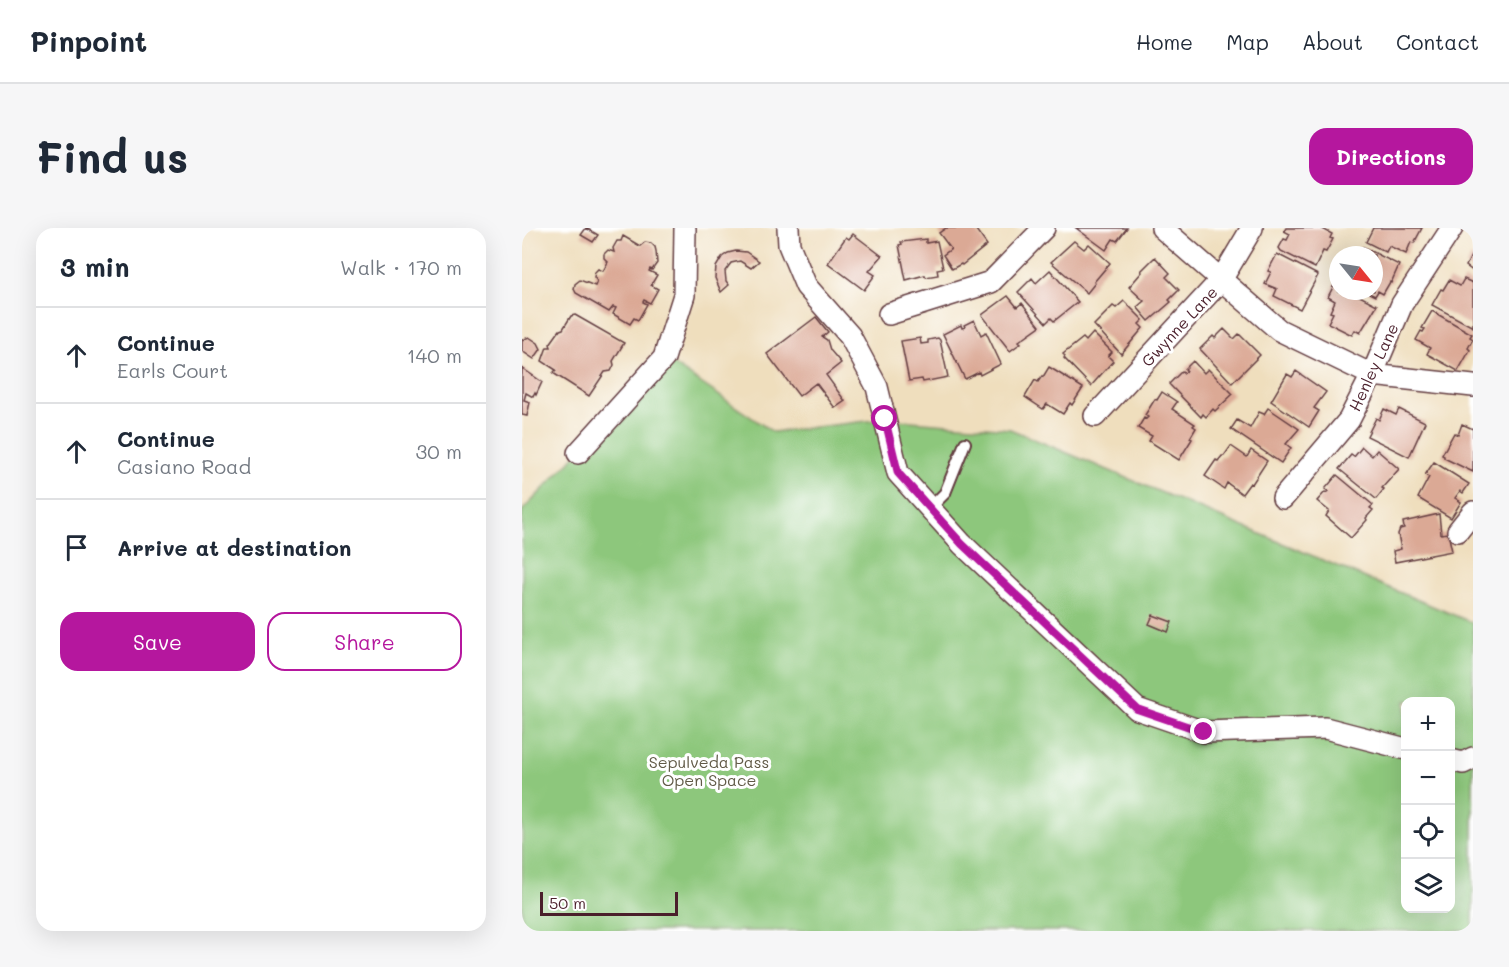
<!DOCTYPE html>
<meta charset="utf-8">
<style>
body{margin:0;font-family:Mali,sans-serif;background:#f6f6f7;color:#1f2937}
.controls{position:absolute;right:18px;bottom:18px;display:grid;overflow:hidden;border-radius:12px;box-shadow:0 6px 24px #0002}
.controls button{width:54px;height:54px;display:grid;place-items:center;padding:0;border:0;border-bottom:2px solid #e0e1e3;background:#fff;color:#1f2937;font:30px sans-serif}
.compass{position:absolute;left:807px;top:18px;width:54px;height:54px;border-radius:50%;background:#fff;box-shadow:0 6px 24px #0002;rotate:120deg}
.scale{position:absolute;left:18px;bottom:15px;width:138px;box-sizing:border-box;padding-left:6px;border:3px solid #4a1f2b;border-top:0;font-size:16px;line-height:21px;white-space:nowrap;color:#4a1f2b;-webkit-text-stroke:4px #fff;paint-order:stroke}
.stop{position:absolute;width:18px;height:18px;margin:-14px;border:4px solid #b5179e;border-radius:50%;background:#fff}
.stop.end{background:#b5179e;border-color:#fff;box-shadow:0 2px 6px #0008}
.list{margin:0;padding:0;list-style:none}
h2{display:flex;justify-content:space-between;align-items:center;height:78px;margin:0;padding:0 24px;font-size:26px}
h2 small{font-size:20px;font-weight:400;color:#747a83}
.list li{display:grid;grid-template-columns:39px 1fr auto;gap:18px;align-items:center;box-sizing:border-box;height:96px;padding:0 24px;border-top:2px solid #e0e1e3}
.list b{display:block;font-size:22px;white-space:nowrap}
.list p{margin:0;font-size:20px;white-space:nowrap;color:#747a83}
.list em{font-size:20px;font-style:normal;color:#747a83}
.actions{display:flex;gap:12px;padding:18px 24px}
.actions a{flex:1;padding:14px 0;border:2px solid #b5179e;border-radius:18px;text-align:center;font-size:21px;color:#b5179e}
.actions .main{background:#b5179e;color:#fff}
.icon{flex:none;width:33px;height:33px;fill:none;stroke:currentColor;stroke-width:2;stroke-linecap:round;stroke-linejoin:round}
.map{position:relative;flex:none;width:951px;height:703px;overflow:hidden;border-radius:18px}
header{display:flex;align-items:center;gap:36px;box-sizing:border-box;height:84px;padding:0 30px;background:#fff;border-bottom:2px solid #e0e1e3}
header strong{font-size:28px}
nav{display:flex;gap:33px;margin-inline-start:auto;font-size:21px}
.intro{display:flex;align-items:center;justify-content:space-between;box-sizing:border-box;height:144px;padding:0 36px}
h1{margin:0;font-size:42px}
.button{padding:15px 27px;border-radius:18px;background:#b5179e;color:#fff;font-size:21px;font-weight:700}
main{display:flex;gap:36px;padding:0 36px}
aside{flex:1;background:#fff;border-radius:18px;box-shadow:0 6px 24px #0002}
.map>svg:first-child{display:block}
.green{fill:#8dc77c;stroke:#6c7354;stroke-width:1.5;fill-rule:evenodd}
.building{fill:#dba995}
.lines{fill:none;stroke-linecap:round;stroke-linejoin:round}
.service-casing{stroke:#633c41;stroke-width:14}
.minor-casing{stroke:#633c41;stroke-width:24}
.service{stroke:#fff;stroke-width:10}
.minor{stroke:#fff;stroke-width:21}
.route{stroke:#b5179e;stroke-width:8}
.labels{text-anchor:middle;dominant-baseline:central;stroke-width:6;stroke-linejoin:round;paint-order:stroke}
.street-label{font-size:16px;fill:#4a1f2b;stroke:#fff}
.park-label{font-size:16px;fill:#615a47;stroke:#fff}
</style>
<header>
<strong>Pinpoint</strong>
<nav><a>Home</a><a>Map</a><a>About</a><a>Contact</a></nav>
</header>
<div class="intro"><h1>Find us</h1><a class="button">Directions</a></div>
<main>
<aside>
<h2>3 min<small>Walk · 170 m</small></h2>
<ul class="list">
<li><svg class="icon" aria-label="ahead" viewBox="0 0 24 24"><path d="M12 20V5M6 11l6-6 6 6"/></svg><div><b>Continue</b><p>Earls Court</p></div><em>140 m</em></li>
<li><svg class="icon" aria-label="ahead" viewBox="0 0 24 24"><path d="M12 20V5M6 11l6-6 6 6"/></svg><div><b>Continue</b><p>Casiano Road</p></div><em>30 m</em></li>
<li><svg class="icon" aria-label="arrive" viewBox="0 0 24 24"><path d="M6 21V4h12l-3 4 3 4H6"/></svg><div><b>Arrive at destination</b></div></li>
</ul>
<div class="actions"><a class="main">Save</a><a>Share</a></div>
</aside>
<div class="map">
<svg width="951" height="703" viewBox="0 0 951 703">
<rect width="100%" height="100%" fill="#fff"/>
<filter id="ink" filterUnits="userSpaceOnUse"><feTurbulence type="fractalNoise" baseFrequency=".0167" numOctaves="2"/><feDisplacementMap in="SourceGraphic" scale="12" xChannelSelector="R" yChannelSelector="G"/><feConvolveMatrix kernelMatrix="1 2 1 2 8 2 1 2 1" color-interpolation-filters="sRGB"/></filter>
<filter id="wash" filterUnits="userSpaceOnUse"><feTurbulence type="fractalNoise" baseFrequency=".008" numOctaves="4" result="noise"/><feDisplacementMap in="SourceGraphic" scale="24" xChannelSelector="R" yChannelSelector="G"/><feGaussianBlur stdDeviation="1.35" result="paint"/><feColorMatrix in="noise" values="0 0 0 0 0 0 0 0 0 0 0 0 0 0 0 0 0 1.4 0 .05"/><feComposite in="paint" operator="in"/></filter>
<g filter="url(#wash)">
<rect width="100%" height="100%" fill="#efdebd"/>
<path class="green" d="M142 130 251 204 363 191 488 201 951 395V703H0V283L56 225ZM884 473H928V680H884Z"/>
<g id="blocks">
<path class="building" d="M64 0 76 7 71 14 59 7Z
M424 0H457L454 2 465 17 440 37 439 36 430 41 421 27 429 21 417 5Z
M554 0H605L595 13 591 11 584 22Z
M764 0H799L810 6 808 10 811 11 804 24 801 23 793 40 759 23 757 20 762 11 765 12 768 6 762 3Z
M851 0H900L892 15 889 14 884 26 867 18 864 24 844 14Z
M331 6 360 28 347 43 353 47 342 62 306 35 324 9 327 11Z
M101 8 118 18 123 14 129 15 133 19 134 23 135 35 130 42 128 41 127 43 135 47 129 57 136 61 128 75 122 72 121 74 125 76 116 92 112 90 108 96 91 86 94 80 91 79 87 84 54 65 52 61 53 56 58 52 73 58 75 53 72 49 73 44 76 41 81 43 86 34 82 30V26L86 22 92 24 91 20 95 13H99Z
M404 11V15L415 13 421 40 415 41 416 47 404 49 403 47 384 52 377 17 380 16 379 14Z
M552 13 562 21 567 16 588 35 572 54 573 55 565 65 529 34Z
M841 19 877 37 869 55 868 54 861 66 856 63 853 68 843 63H852V27H829L832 22 838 25Z
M214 23 224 24 237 33 229 40 218 33 209 35 203 43 204 53 207 57 199 64 193 50 194 39 200 29 206 25Z
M755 26 796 47 778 81 752 68 755 61 743 56 749 44 746 43Z
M949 28 951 29V43L944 38Z
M633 29 648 45 644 49 657 62 647 72 649 74 627 93 615 79 622 73 607 59 620 44 619 43Z
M528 42 556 74 532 93 529 90 524 95 496 64 510 50 514 55Z
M942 51 951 55V99L910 77 919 61 921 62 927 52 938 58Z
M813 55 816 57V63H828L855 77 838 105 833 102 830 107 806 95 811 85 808 84 813 73 806 69Z
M486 68 495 79 500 75 518 98 497 113 499 115 488 123 460 87Z
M602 73 621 92 617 96 621 100 599 126 572 97 591 78 594 80Z
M910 83 950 106 948 109 951 111 946 120 948 122 936 143 905 126 908 120 894 112 899 103 901 104 903 101 900 100Z
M53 87 102 115 91 133 92 137 89 143 83 144 67 168 31 145 34 142 20 133 25 119H29L28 116 38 102 41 101 49 88Z
M294 89 306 104 300 109 305 112 308 122 319 135 304 147 323 173 313 180 294 155 277 168 245 126Z
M452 92 459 107 464 104 479 136 458 147 457 144 443 151 421 106 439 97 440 100 443 99 442 97Z
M702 101 712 111 717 106 738 127 710 155 678 121 691 108 693 110Z
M571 105 590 124 586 128 591 133 569 158 542 130 543 128 541 126 561 110 564 113Z
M7 109 16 115 19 121 12 131 0 123V112Z
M398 110 399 116 406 115V112L416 110 418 112 426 149 401 154 400 151 387 153 379 113Z
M671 133 682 145 686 141 711 166 693 183 691 181 684 189 681 186 679 189 647 156 660 143 662 145 665 143 663 141Z
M527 139 561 160 550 177 548 175 541 186 525 176 521 181 503 169 513 152 516 154 520 148 521 149Z
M0 140 20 154 14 167 13 165 11 169 4 165 2 172 8 174 5 188 0 187Z
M774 143 804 164 792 180 797 183 787 199 749 173 765 146 770 149Z
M640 164 655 174 650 181 673 196 671 198 674 200 668 210 670 211 657 232 627 213 630 208 616 200 622 190 624 191 626 189 623 187 633 171 635 172Z
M746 180 777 201 764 216 769 220 759 235 709 201 715 192 728 200 737 184 742 186Z
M862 181 874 187 877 181 903 194 887 229 845 208 854 190 857 192Z
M940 196 951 201V244L922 230V228L920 227 932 205 936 207Z
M709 218 725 229 729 222 745 233 730 256 728 255 720 266 705 255 702 261 683 248 694 232 696 233 700 228H702Z
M840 219 850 228 855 222 877 241 860 260 862 261 854 271 817 241 829 227 832 229Z
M912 234 947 256 941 265 938 263 933 270 939 274 929 290 896 270 907 249 903 247Z
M815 247 851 277 848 280 851 282 844 290 845 292 829 310 804 288 807 283 795 273 803 264 804 265 806 263 803 261Z
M917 286 919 306 926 305 930 323 873 334 871 323 879 321 876 306 878 301 882 300 881 294Z
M631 387 650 394 646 404 627 396Z"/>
</g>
</g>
<g filter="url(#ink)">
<use href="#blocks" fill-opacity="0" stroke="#633c41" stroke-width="1.5"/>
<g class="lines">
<defs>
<path id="service" d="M408 280 423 265 443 215"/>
<path id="minor" d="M266 0 267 17 284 58 328 108 355 159 376 245 440 316 615 481 682 504 803 500 884 521
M640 0 757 102 850 147 951 158
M367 86 469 54 522 0
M573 188 699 52 730 0
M56 225 142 130 162 67 163 0
M761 270 827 192 850 147 880 76 930 0
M936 303 951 284
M928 532 941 535 951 530"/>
</defs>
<use href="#service" class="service-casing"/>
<use href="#minor" class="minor-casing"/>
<use href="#service" class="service"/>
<use href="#minor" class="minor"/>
</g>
</g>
<g class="lines" filter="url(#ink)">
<path class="route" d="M363 191 376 245 440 316 615 481 682 504"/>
</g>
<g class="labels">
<g class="street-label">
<text transform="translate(657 98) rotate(-47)">Gwynne Lane</text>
<text transform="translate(851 139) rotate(-65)">Henley Lane</text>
</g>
<g class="park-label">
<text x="187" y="533">Sepulveda Pass<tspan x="187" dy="18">Open Space</tspan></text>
</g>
</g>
</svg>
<div class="controls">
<button>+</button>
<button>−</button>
<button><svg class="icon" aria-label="locate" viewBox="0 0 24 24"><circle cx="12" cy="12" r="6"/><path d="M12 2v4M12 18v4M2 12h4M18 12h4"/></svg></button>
<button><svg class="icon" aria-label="layers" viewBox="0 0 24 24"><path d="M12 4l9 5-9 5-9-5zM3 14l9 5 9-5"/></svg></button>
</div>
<svg class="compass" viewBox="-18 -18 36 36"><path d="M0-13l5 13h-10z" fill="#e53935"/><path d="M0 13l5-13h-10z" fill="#747a83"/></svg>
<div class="scale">50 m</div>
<div class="stop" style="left:363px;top:191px"></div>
<div class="stop end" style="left:682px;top:504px"></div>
</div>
</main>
